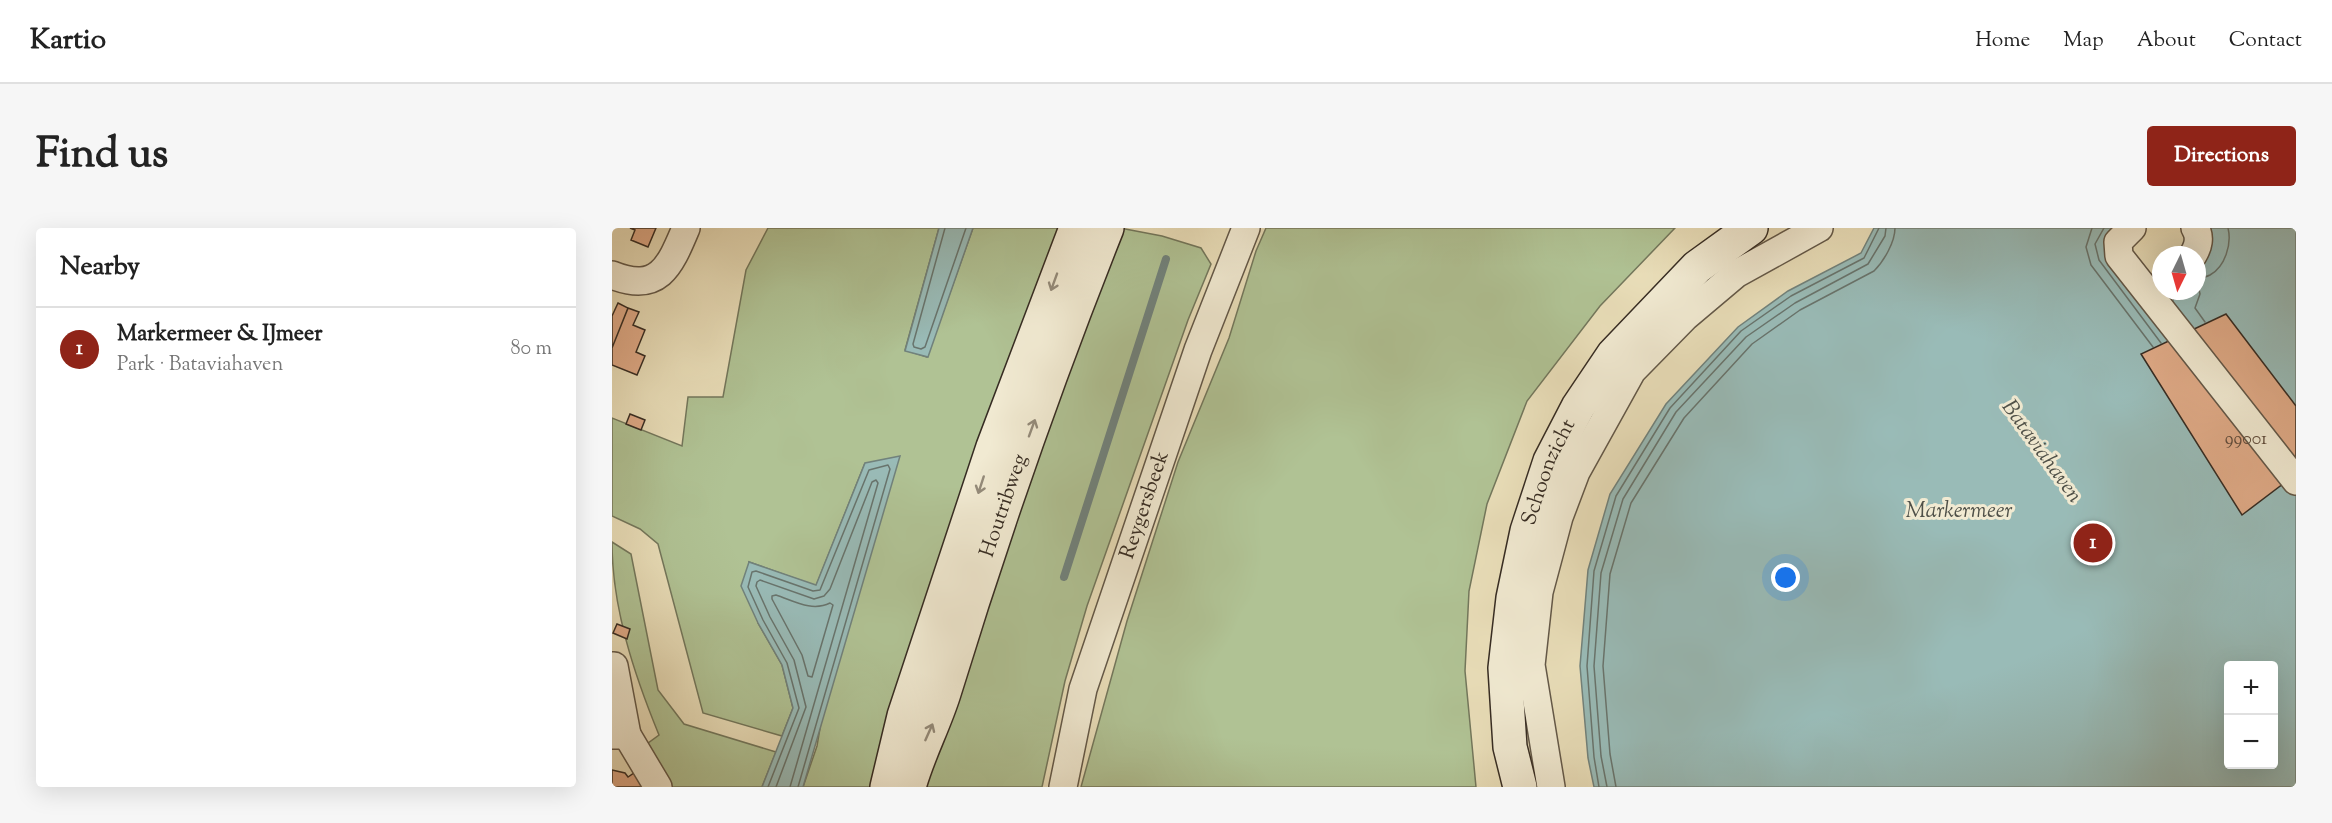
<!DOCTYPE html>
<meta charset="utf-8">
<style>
body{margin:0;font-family:"Sorts Mill Goudy",serif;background:#f6f6f6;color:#222}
.controls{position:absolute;right:18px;bottom:18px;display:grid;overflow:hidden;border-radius:6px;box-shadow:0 6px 24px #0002}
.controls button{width:54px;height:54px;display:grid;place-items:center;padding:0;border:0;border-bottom:2px solid #e0e0e0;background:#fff;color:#222;font:30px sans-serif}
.compass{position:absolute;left:1540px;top:18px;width:54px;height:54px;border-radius:50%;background:#fff;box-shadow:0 6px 24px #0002;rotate:185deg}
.you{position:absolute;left:1174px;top:350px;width:21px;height:21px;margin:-15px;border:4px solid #fff;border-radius:50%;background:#1a73e8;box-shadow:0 0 0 9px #1a73e833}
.badge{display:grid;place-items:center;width:39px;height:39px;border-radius:50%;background:#8f2418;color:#fff;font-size:20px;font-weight:700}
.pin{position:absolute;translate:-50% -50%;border:3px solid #fff;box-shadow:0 2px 6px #0006}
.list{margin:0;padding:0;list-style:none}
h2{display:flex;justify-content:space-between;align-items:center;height:78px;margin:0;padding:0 24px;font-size:26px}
h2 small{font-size:20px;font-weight:400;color:#767676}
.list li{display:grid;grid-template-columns:39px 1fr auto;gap:18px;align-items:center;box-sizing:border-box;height:84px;padding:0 24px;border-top:2px solid #e0e0e0}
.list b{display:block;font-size:22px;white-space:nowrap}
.list p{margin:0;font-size:20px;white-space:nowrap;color:#767676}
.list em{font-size:20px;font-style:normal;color:#767676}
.map{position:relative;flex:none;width:1684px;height:559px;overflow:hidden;border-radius:6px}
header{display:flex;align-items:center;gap:36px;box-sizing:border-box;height:84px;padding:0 30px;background:#fff;border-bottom:2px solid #e0e0e0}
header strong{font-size:28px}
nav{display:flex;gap:33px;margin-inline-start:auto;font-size:21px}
.intro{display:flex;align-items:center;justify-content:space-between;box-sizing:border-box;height:144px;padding:0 36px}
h1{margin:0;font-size:42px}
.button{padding:15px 27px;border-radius:6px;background:#8f2418;color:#fff;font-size:21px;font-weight:700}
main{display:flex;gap:36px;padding:0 36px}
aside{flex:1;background:#fff;border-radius:6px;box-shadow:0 6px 24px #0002}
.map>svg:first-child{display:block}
.green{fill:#b0c294;stroke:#73775c;stroke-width:1.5}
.water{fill:#99bbb7;stroke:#71827c;stroke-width:1.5;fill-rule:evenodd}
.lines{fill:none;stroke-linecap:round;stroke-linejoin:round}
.shore{stroke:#68746d;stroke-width:1.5}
.stream{stroke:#71827c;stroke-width:8}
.building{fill:#dfaa87;stroke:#362c23;stroke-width:1.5}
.street-casing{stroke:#635848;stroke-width:30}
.secondary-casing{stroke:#362c23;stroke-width:36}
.street{stroke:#f1ead2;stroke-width:27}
.secondary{stroke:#f1ead2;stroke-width:33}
.oneway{stroke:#948b7a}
.labels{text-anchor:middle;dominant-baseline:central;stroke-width:6;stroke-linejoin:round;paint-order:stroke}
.number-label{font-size:18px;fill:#604c3c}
.street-label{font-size:21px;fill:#362c23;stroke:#f1ead2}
.water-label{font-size:22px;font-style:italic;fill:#4f5048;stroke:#f1ead2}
</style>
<header>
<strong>Kartio</strong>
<nav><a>Home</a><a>Map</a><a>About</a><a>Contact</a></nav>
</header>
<div class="intro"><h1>Find us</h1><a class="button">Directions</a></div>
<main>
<aside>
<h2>Nearby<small></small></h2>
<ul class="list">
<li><span class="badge">1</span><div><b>Markermeer &amp; IJmeer</b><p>Park · Bataviahaven</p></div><em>80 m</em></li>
</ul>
</aside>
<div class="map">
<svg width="1684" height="559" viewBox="0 0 1684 559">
<rect width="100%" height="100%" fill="#e9deb9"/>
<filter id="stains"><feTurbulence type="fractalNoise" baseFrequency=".00333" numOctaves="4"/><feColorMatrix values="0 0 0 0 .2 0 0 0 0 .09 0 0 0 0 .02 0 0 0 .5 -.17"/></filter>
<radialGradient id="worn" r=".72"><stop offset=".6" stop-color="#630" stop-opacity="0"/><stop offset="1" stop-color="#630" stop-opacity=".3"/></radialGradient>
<path class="green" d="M156 0H327L293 122 315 129 361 0H458L269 559H191L205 518 253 235 204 358 137 334 146 395 170 437 181 480 170 508 91 485 46 316 28 301 0 288V190L70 218 76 169H111L134 42Z
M508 0 550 8 589 20 599 36 576 92 475 378 453 453 430 559H306Z
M654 0H1063L988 78 915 173 875 276 857 363 853 443 864 559H469L515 393 566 234 617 110 644 23Z
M0 314 19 326 46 462 72 496 164 524 150 559H54L28 521 47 507C22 446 0 380 0 314Z"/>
<path class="water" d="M327 0H361L316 129 293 123Z
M1262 0H1511L1499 12 1684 261V559H982L976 530 968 438 976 342 998 266 1054 176 1126 99 1176 63 1249 25ZM1616 437H1662V536H1616Z
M1590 0H1684V244L1558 86 1561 72 1566 63H1585V31Z
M288 228 191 559H150L181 480 170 437 146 395 129 358 137 334 204 357 253 235Z"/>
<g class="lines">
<path class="shore" d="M333 0 301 116 302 119 309 121 313 119 354 0
M1480 0 1474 19 1479 37 1541 119
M1492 0 1483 16 1487 32 1549 115
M1593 94 1583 80 1588 66 1585 52C1589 50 1594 49 1598 47 1613 39 1620 16 1616 0
M164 367C182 373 200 384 218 375L221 377 200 449 196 448 190 427 160 371V368Z
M156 559 187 480 175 435 151 392 136 359 140 344 144 343 201 363 208 362 257 242 276 237 278 241 186 559
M164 559 194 479 182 432 158 389 144 358 145 354 148 352 202 371 212 368 218 361 260 254 264 252 266 255 178 559
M987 559 982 529 975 438 982 343 1004 268 1058 180 1129 103 1179 68 1252 30 1267 0
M995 559 989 528 982 438 989 345 1011 271 1064 184 1134 109 1183 75 1256 36 1273 8 1274 0
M1004 559 998 526 991 438 998 346 1019 275 1072 190 1140 116 1188 82 1262 43C1272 33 1283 14 1283 0"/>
<path class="stream" d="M452 349 554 31"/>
</g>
<path class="building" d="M18 0H44L36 19 19 12 23 2Z
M6 75 16 80 0 120V88Z
M16 80 27 84 21 97 33 102 24 124 33 128 25 147 0 137V120Z
M1614 86 1684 178V246L1630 287 1529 126Z
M18 186 33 192 29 202 14 196Z
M5 396 18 401 15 411 1 405Z
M0 542 13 545 16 549 22 545 36 559H0Z"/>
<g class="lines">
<defs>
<g id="street">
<path d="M1520 0 1506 14 1507 28 1684 253"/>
<path d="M1581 27C1586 19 1589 9 1583 0"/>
<path d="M0 47C47 66 58 38 74 0"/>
<path d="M0 438H2L15 507H0"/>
<path d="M15 507 46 559"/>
<path id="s1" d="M451 559 471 461 586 122 634 0"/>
<path d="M939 559 919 437 927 364 947 289 964 244 1020 143 1073 89 1124 46 1207 0"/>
</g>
<g id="secondary">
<path d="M275 559 292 488 381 219 464 0"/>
<path id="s2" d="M297 559C306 526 322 497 332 465 380 308 434 153 495 0"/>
<path id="s3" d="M908 559 898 519 893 440 901 370 915 303 938 233 966 179 1001 127 1085 39 1139 0"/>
</g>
</defs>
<use href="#street" class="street-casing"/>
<use href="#secondary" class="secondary-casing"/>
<use href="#street" class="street"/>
<use href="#secondary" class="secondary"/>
</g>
<defs><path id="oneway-shaft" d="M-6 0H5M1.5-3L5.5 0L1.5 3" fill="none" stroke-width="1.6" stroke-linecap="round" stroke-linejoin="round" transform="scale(1.5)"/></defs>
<g class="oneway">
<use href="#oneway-shaft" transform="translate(442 54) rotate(110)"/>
<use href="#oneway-shaft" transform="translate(420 200) rotate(-70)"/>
<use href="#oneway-shaft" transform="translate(369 257) rotate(108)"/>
<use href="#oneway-shaft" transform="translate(317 504) rotate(-66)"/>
</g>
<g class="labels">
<g class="number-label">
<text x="1634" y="212">99001</text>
</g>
<g class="street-label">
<text stroke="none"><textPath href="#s3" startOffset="322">Schoonzicht</textPath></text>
<text stroke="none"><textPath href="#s1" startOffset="294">Reygersbeek</textPath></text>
<text stroke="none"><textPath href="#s2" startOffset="297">Houtribweg</textPath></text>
</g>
<g class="water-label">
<text transform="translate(1429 224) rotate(54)">Bataviahaven</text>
<text x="1347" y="284">Markermeer</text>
</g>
</g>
<rect width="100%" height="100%" filter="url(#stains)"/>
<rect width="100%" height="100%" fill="url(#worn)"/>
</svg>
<div class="controls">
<button>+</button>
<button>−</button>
</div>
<svg class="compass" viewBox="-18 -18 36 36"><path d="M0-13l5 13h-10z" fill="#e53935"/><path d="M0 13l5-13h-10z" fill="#767676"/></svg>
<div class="you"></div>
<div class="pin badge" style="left:1481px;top:315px">1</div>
</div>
</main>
